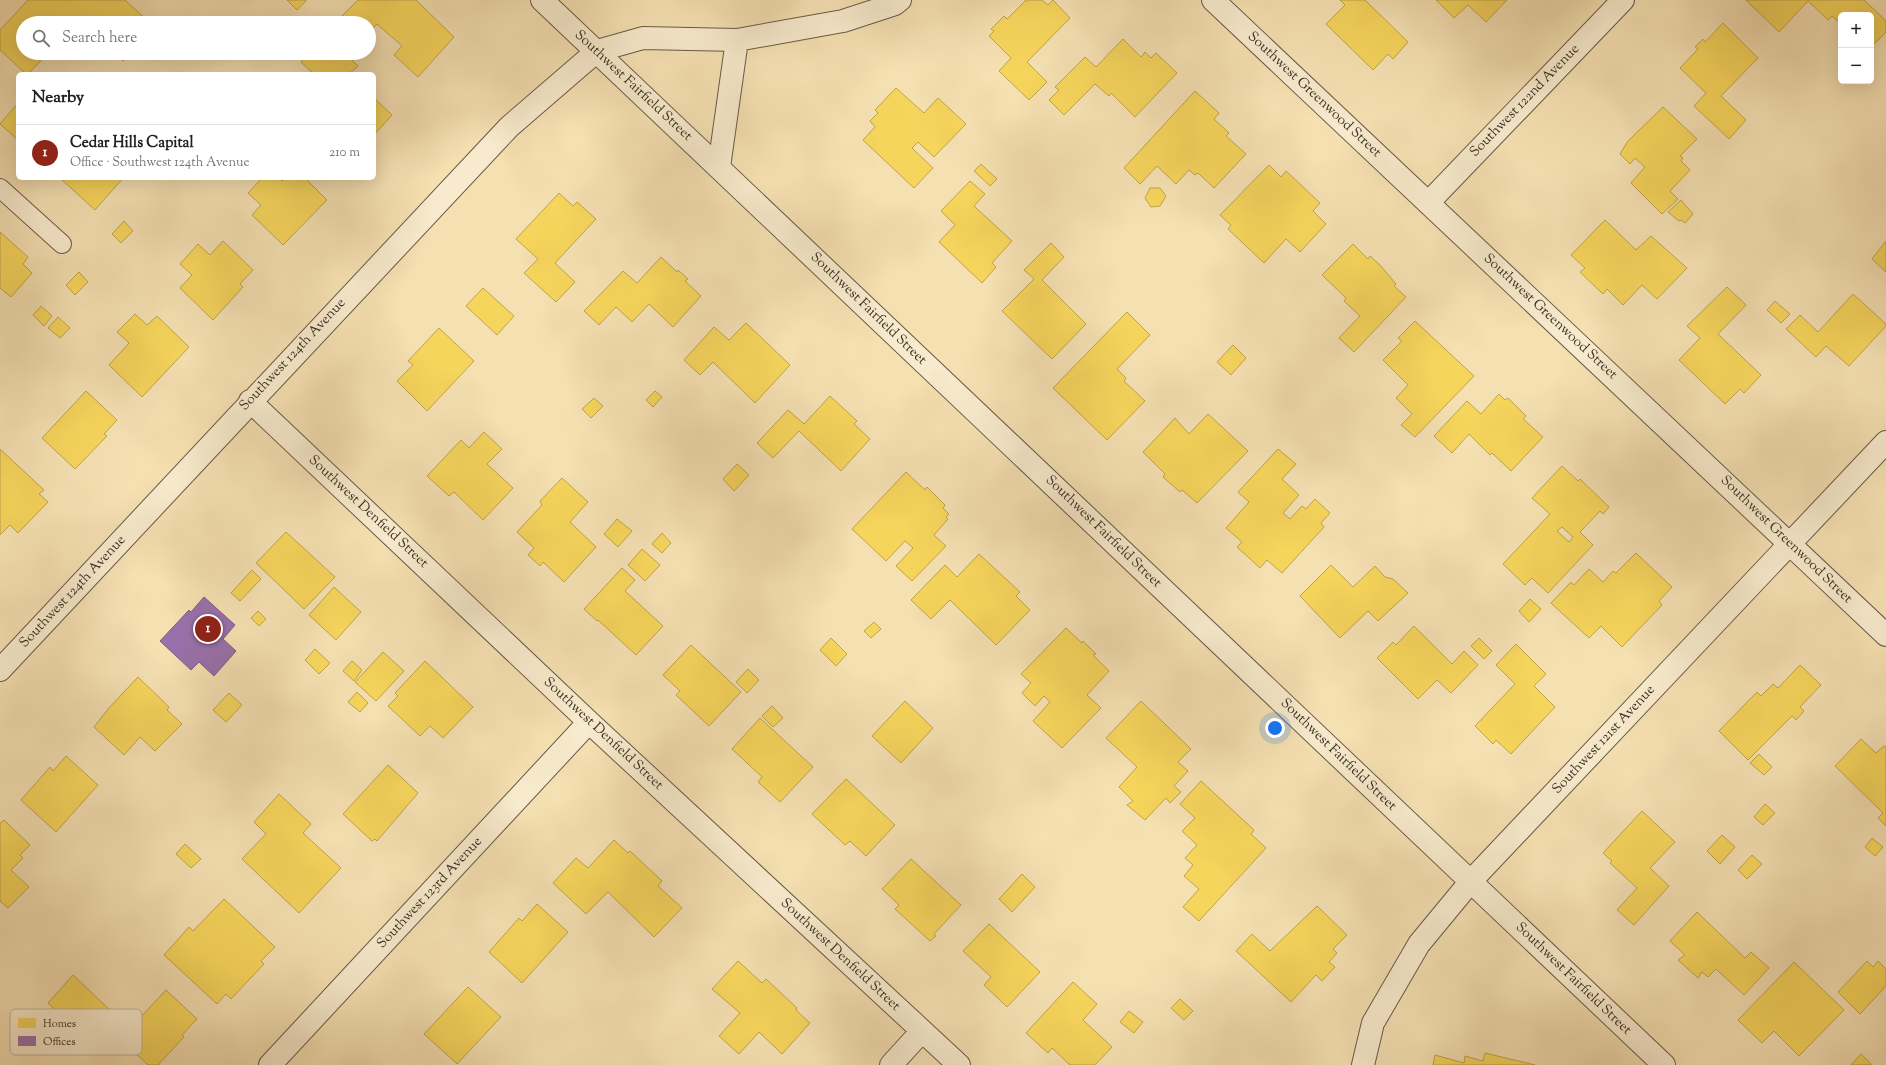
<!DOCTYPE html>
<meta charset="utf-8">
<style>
body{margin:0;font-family:"Sorts Mill Goudy",serif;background:#f6f6f6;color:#202124}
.controls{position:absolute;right:12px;top:12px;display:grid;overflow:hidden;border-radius:6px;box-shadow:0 4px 16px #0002}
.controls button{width:36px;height:36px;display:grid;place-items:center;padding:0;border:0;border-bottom:1px solid #e0e0e0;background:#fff;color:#202124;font:20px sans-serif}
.you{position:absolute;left:1275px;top:728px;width:14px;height:14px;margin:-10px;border:3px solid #fff;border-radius:50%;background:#1a73e8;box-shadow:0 0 0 6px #1a73e833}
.badge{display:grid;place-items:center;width:26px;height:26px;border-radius:50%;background:#8f2418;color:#fff;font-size:13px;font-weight:700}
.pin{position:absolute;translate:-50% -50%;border:2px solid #fff;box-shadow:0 1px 4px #0006}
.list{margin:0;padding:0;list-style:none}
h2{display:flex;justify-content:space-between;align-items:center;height:52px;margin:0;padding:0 16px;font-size:17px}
h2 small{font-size:13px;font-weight:400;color:#757577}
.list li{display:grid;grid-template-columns:26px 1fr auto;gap:12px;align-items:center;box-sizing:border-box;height:56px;padding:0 16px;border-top:1px solid #e0e0e0}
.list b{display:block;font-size:15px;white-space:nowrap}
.list p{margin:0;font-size:13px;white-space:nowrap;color:#757577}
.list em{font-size:13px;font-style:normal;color:#757577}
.icon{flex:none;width:22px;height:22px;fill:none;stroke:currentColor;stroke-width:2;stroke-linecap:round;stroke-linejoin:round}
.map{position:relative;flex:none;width:1886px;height:1065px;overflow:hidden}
.search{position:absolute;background:#fff;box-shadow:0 4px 16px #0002;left:16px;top:16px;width:360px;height:44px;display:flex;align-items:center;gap:10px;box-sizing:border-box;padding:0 14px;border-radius:22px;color:#757577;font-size:15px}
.panel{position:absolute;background:#fff;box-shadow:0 4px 16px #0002;left:16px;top:72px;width:360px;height:108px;border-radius:6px}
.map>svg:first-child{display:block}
.homes{fill:#f6d55c;stroke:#bea34c;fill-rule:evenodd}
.offices{fill:#9970ab;stroke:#7d5c83}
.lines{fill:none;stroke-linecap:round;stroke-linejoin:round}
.lane-casing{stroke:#6a5a48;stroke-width:20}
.street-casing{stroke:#6a5a48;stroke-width:24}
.lane{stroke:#f8ebcd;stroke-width:18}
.street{stroke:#f8ebcd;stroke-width:22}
.labels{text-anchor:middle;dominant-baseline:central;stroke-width:4;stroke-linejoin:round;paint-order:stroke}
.street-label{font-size:14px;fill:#3c2e25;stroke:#f8ebcd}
.key{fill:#f8ebcd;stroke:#c0b29b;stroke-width:1}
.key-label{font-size:11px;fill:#3c2e25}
</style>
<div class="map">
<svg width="1886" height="1065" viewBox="0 0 1886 1065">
<rect width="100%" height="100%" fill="#f5e0b2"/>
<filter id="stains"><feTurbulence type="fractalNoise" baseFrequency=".005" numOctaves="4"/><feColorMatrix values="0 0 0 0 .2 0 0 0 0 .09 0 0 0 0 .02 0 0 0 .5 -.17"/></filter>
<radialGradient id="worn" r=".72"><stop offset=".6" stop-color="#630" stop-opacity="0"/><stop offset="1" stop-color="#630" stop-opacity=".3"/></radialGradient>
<path class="homes" d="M28 0H125L150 23H82L79 20 76 23H23V53H48L28 74H26L0 50V30Z
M287 0H306V1L297 10Z
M358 0H416L454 37 418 77 394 55 402 46 377 24 369 32V23H343L339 19Z
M1026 0H1042L1048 5 1053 0 1070 18 1027 62 1047 82 1029 100 999 71 1011 58 989 36 994 31 991 29 1004 16 1007 19Z
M1340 0H1365L1408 42 1393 59 1388 54 1373 70 1326 24 1345 5Z
M1436 0H1507L1486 22 1468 5 1454 18Z
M1746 0H1864L1886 21V32L1871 47V15H1841V24L1832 16 1828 20 1808 1 1779 32Z
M1723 23 1758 58 1721 96 1746 120 1729 139 1694 106 1706 93 1680 68 1698 49 1695 47 1703 39 1705 42Z
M1123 39 1141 57 1145 52 1151 58 1156 53 1177 73 1135 117 1111 93 1109 96 1095 84 1064 115 1049 100 1059 90 1055 87 1085 57 1096 67Z
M114 53H131L123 61Z
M309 53H345L358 66 349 74H314L301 62Z
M896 88 924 113 938 98 966 124 934 157 918 142 912 148 933 168 914 188 863 140 875 127 870 121 878 113 875 110Z
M1195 91 1219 113 1214 119 1229 133 1226 136 1246 154 1214 188 1198 173 1195 175 1189 170 1176 184 1157 166 1140 184 1124 168Z
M374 98 392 115 374 135Z
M18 103V140L0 124Z
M1663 107 1697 139 1680 156 1683 158 1681 161 1690 170 1670 191 1678 199 1662 214 1631 183 1645 167 1635 158 1630 164 1620 154 1628 141Z
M981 164 997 179 990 186 974 171Z
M1269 165 1281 177 1286 171 1320 203 1313 211 1326 224 1300 252 1286 239 1264 263 1228 229 1231 225 1220 215Z
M60 178H123L95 210Z
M262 178H279L282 181 285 178H305L327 200 283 245 252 215 261 205 248 193Z
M970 181 985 194 974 206 1012 241 992 263 996 267 982 283 939 242 955 225 941 211Z
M1150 188H1160L1166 196 1160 206 1151 207 1145 198Z
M559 193 573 206 577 202 596 219 555 263 575 282 556 302 524 273 538 259 516 239Z
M1681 200 1693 214 1685 223 1681 220 1679 221 1668 212Z
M1605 220 1636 250 1651 236 1687 268 1657 299 1642 285 1623 305 1607 289 1603 294 1580 272 1585 268 1571 255Z
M124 221 133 231 121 243 112 234Z
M0 232 28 257 23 264 32 273 11 297 0 288Z
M223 241 253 270 240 284 243 287 213 320 180 288 192 275 180 264 198 244 210 255Z
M1886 241V272L1872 259Z
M1051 243 1064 257 1042 280 1086 324 1052 359 1002 311 1034 279 1024 270Z
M1353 244 1368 259 1370 256 1380 265 1396 284 1394 286 1406 297 1354 352 1339 338 1360 316 1344 301 1346 298 1322 275Z
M661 257 677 272 678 270 688 279 685 281 701 296 673 327 649 304 632 322 616 307 599 325 584 311 623 271 637 283Z
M79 272 88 282 75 295 66 285Z
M1727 287 1746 305 1718 334 1761 375 1744 393 1740 389 1725 404 1679 360 1700 338 1687 326Z
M483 288 514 316 497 335 466 306Z
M1853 294 1886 324V326L1849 366 1826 346 1816 357 1786 329 1800 315 1818 332Z
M1775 301 1790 314 1781 323 1767 310Z
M41 306 52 316 44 326 33 315Z
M1127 312 1150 335 1117 369 1126 378 1124 381 1145 401 1107 440 1053 388Z
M135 314 147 325 157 316 189 347 142 397 109 365 129 343 117 332Z
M58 317 70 328 60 338 48 328Z
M1415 321 1474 376 1415 437 1401 425 1412 414 1396 398 1408 385 1383 360 1402 341 1398 338Z
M746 323 790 365 755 403 713 362 700 375 684 360 714 327 729 340Z
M439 328 474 361 427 411 397 381 413 365 408 361Z
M1233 345 1246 358 1231 375 1217 362Z
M86 391 117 420 104 434 107 436 75 469 42 438Z
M655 391 662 397 653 407 646 400Z
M1499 394 1505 400 1508 398 1526 416 1523 419 1543 437 1511 471 1492 453 1490 455 1469 434 1452 453 1434 436 1467 401 1481 414Z
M830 396 857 421 854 424 870 439 841 471 799 431 773 458 757 443 788 410 804 424Z
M594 398 603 406 591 418 582 409Z
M1208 414 1248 451 1197 503 1182 490 1180 492 1163 477 1165 474 1143 452 1175 418 1189 434Z
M484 432 502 449 487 464 513 488 483 520 454 492 449 496 427 476 461 440 469 448Z
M0 449 44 490 39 494 48 502 18 533 10 525 0 535Z
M1278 449 1296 464 1282 479 1299 495 1283 513 1290 519 1302 506 1306 509 1315 499 1330 513 1321 523 1324 527 1282 573 1267 560 1260 568 1237 547 1242 542 1226 528 1249 502 1238 492Z
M737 464 749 475 734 491 723 479Z
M1562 466 1578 481 1580 479 1609 507 1603 514 1600 511 1580 532 1593 545 1548 593 1532 578 1525 585 1503 564 1550 514 1532 498ZM1562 527 1573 537 1569 542 1557 531Z
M906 472 925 490 927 487 945 505 943 508 949 514 946 517 948 519 934 535 946 546 912 581 896 566 913 548 905 541 886 561 852 529Z
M562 478 588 502 570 522 596 547 564 582 543 562 540 566 528 555 534 548 517 532 542 505 540 501Z
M617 519 632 531 618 547 604 534Z
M286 532 335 577 304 609 256 563Z
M662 533 671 543 662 553 652 544Z
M642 549 660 565 645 581 628 565Z
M1636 553 1672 587 1659 601 1662 605 1622 647 1601 626 1589 638 1551 603 1571 582 1574 585 1589 569 1603 582 1613 571 1616 573Z
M979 554 1020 592 1016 596 1030 610 996 645 950 600 931 619 911 600 945 565 957 577Z
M1331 565 1353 587 1375 566 1385 577 1393 579 1408 593 1378 621 1368 611 1340 638 1300 596Z
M622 568 635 580 625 591 663 626 636 655 598 620 597 621 584 609Z
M252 570 261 579 240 601 231 593Z
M334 587 361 612 336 640 309 615Z
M1530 599 1541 609 1529 622 1519 611Z
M258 611 266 619 259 626 251 618Z
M874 622 881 629 871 638 864 631Z
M1414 626 1452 664 1464 651 1478 665 1451 693 1437 680 1418 699 1377 658 1393 642 1396 645Z
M1066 628 1082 643 1083 641 1096 654 1093 655 1109 671 1087 695 1101 708 1062 748 1033 721 1050 702 1044 696 1035 706 1022 693 1031 683 1021 674Z
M831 638 847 654 836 666 820 650Z
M1479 638 1492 651 1484 659 1471 646Z
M1516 644 1546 674 1534 686 1555 707 1511 754 1496 740 1493 744 1475 726 1515 684 1496 665Z
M691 645 741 692 709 726 676 695 680 691 663 675Z
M315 649 330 663 319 674 305 660Z
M383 652 404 671 376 701 355 682Z
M352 661 362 670 354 681 343 671Z
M425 661 473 707 443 738 430 726 420 736 388 706 398 696 395 693Z
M1800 665 1821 685 1800 707 1804 711 1796 720 1792 716 1748 760 1719 731 1757 692 1761 696 1773 684 1778 688Z
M748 669 759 680 747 693 736 682Z
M138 677 169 707 167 710 182 724 155 751 140 737 124 755 94 727 108 709Z
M357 692 368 703 360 712 348 702Z
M229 693 242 705 226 722 213 710Z
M905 701 933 728 901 763 872 736Z
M1141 701 1191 749 1178 762 1188 771 1174 786 1181 792 1170 803 1166 798 1145 820 1127 805 1133 801 1119 787 1137 767 1106 738Z
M772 706 783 718 773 727 762 716Z
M760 718 813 767 780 802 758 782 762 777 732 749Z
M1861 739 1876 753 1884 746 1886 747V826L1878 818 1883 813 1835 766Z
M1759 754 1772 767 1764 775 1750 763Z
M66 756 98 785 56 832 21 800 50 767 53 771Z
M388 765 418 793 377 841 375 839 372 841 343 814Z
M846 779 895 825 866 856 850 841 845 845 812 814Z
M1201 781 1254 830 1251 834 1266 848 1199 921 1183 907 1199 889 1184 876 1193 865 1185 858 1197 845 1182 831 1195 818 1180 804Z
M279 794 311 824 303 833 341 868 299 913 242 859 266 834 254 822Z
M1765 804 1775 813 1763 825 1754 817Z
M1642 811 1675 842 1650 868 1669 886 1634 925 1617 910 1637 888 1610 863 1612 861 1603 853Z
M4 820 30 845 20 855 23 858 11 870 29 887 8 908 0 901V823Z
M1722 835 1735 847 1720 864 1707 851Z
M1872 838 1883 847 1875 856 1865 847Z
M614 840 628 853 630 851 662 881 658 886 682 908 654 937 608 892 586 914 553 883 576 858 588 868Z
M185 844 201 859 191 868 176 854Z
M1752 855 1762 864 1747 879 1738 870Z
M911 859 961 905 934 934 936 936 930 941 895 909 899 905 882 889Z
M1022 874 1035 887 1012 912 999 899Z
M224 899 275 947 261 961 264 964 231 999 226 994 217 1004 164 955 189 927 193 931Z
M537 904 568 932 522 983 489 952 519 918 522 921Z
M1317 906 1347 935 1333 949 1337 953 1329 962 1335 967 1322 981 1316 975 1291 1002 1236 951 1252 934 1270 951Z
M1697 912 1745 958 1751 952 1769 968 1744 995 1716 969 1708 977 1702 972 1698 978 1678 960 1685 955 1670 941Z
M989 924 1040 972 1007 1007 984 985 991 977 963 951Z
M738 961 762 983 766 979 797 1008 796 1010 810 1023 782 1054 759 1032 739 1054 719 1036 740 1013 712 989Z
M1867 961 1873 967 1878 961 1886 969V986L1860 1014 1838 992Z
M1794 962 1844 1010 1799 1056 1774 1031 1762 1043 1738 1020Z
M73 975 112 1012 87 1039 48 1003Z
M1073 982 1097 1004 1083 1020 1112 1047 1095 1065H1070L1052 1048 1048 1053 1026 1033Z
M468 987 501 1017 457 1064 424 1034Z
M166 990 197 1019 182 1035 184 1037 158 1065H148L120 1039Z
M1180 999 1193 1011 1184 1020 1171 1008Z
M1129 1011 1143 1022 1134 1033 1120 1022Z
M1485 1053 1535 1065H1433L1435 1055 1464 1063 1465 1056 1483 1061Z
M1861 1054 1872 1065H1851Z"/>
<path class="offices" d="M204 597 235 625 223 639 236 651 214 676 199 662 191 670 160 641 189 610 191 612Z"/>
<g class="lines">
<defs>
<path id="lane" d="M0 188 62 244"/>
<path id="street" d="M542 0 1664 1065
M1213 0 1886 635
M719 167 737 40
M1428 203 1623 0
M250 401 589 722 959 1065
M0 670 509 127 597 51 643 38 737 40 843 21 895 4 900 0
M270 1065 589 722
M891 1065 922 1031
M1363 1065 1373 1023 1419 944 1471 881 1886 442"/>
</defs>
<use href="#lane" class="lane-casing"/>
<use href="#street" class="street-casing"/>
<use href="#lane" class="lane"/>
<use href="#street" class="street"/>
</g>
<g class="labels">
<g class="street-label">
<text transform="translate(633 86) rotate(43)">Southwest Fairfield Street</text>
<text transform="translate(1314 95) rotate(43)">Southwest Greenwood Street</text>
<text transform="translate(1525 101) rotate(-46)">Southwest 122nd Avenue</text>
<text transform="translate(868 309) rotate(44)">Southwest Fairfield Street</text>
<text transform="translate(1550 317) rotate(43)">Southwest Greenwood Street</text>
<text transform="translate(293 355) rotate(-47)">Southwest 124th Avenue</text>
<text transform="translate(368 512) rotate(43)">Southwest Denfield Street</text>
<text transform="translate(1103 532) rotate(44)">Southwest Fairfield Street</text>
<text transform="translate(1786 540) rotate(44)">Southwest Greenwood Street</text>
<text transform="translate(73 592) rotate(-47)">Southwest 124th Avenue</text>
<text transform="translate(603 734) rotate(43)">Southwest Denfield Street</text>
<text transform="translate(1604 740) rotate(-47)">Southwest 121st Avenue</text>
<text transform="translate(1338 755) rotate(44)">Southwest Fairfield Street</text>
<text transform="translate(430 893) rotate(-47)">Southwest 123rd Avenue</text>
<text transform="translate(840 955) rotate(43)">Southwest Denfield Street</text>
<text transform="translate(1573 979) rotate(44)">Southwest Fairfield Street</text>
</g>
</g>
<rect x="10" y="1009" width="132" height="46" rx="6" class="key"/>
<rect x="18" y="1018" width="18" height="10" fill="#f6d55c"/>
<rect x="18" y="1036" width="18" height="10" fill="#9970ab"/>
<g class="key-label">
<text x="43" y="1027">Homes</text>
<text x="43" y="1045">Offices</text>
</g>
<rect width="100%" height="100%" filter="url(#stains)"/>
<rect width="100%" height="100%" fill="url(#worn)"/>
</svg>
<div class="controls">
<button>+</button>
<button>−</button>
</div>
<div class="you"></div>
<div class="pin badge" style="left:208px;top:629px">1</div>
<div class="search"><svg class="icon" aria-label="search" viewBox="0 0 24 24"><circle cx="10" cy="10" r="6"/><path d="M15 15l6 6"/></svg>Search here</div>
<section class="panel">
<h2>Nearby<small></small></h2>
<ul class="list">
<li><span class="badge">1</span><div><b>Cedar Hills Capital</b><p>Office · Southwest 124th Avenue</p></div><em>210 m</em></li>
</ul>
</section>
</div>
